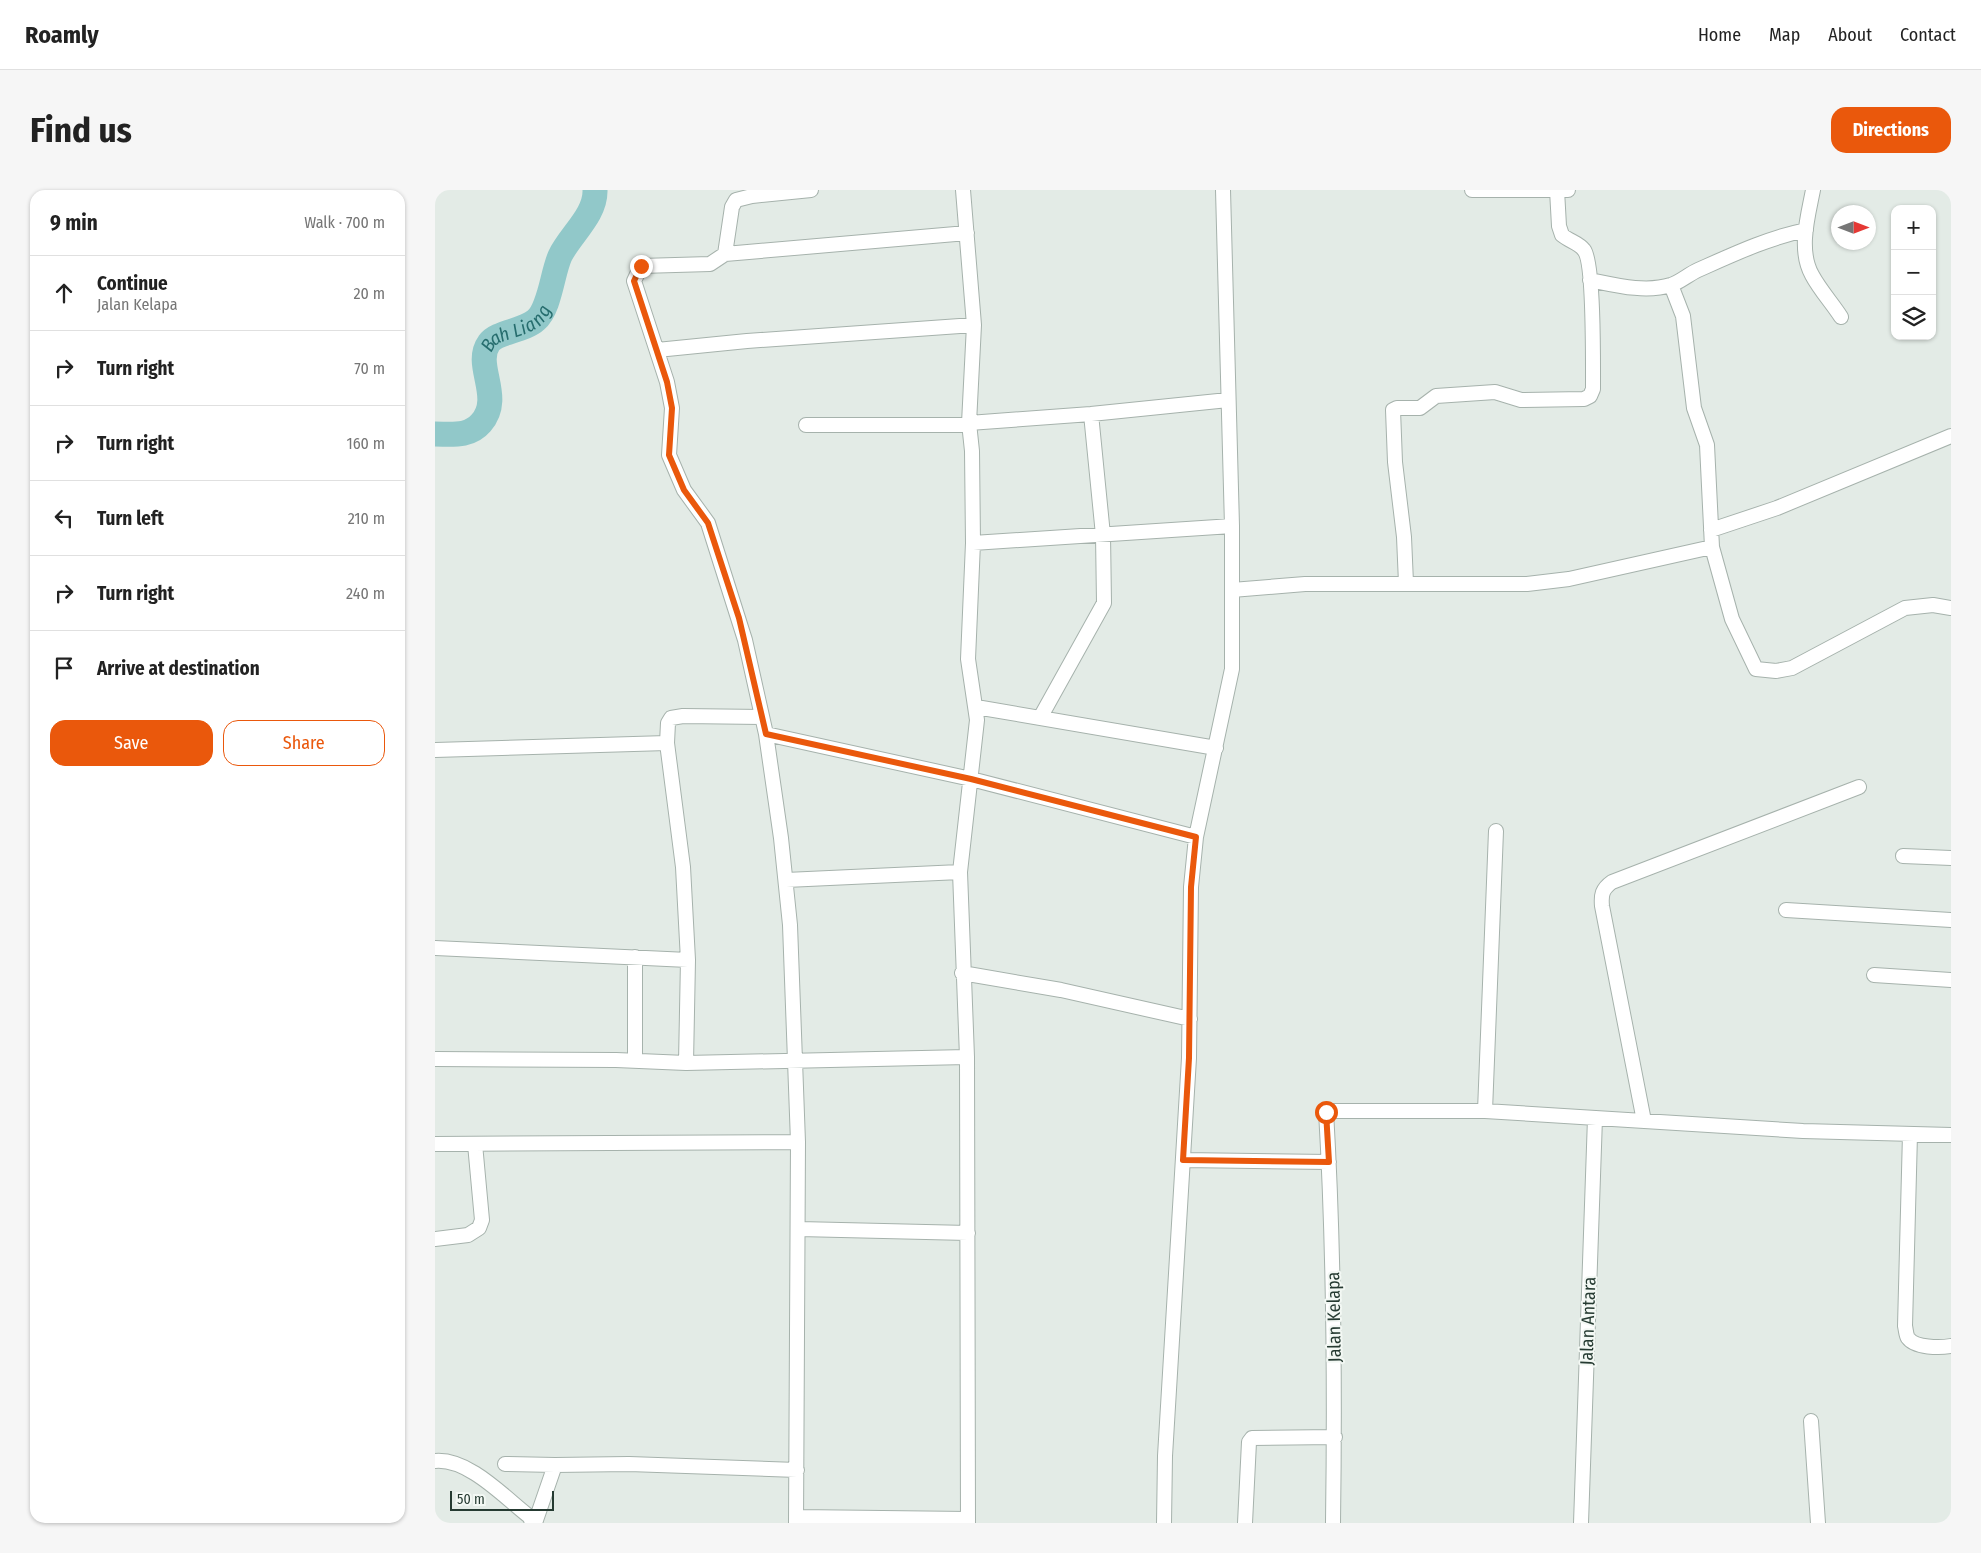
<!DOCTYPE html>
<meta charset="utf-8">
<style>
body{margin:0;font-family:"Fira Sans Condensed",sans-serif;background:#f6f6f6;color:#222}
.controls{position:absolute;right:15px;top:15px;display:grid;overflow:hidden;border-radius:10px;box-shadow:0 1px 4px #0004}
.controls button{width:45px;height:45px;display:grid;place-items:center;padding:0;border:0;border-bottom:1px solid #e0e0e0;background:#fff;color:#222;font:25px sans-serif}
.compass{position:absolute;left:1396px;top:15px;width:45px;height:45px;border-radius:50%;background:#fff;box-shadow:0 1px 4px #0004;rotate:90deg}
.scale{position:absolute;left:15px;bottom:12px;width:104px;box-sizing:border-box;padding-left:5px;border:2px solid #253a31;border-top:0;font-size:14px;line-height:18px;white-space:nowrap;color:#253a31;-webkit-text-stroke:4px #f3f8f4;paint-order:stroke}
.stop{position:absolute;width:15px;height:15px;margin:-11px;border:4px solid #ea580c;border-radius:50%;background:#fff}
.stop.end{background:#ea580c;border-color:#fff;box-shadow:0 1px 5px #0008}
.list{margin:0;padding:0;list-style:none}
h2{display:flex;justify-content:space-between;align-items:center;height:65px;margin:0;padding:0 20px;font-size:21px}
h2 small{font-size:16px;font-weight:400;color:#767676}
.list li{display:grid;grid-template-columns:32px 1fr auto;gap:15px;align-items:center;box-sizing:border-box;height:75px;padding:0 20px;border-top:1px solid #e0e0e0}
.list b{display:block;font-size:19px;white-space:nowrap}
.list p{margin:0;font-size:16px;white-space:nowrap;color:#767676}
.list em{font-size:16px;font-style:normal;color:#767676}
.actions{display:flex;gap:10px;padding:15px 20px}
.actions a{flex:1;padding:11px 0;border:1px solid #ea580c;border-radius:15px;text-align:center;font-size:18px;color:#ea580c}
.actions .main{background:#ea580c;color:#fff}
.icon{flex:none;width:28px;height:28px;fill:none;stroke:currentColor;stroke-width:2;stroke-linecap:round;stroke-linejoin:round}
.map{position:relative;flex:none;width:1516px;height:1333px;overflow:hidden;border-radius:15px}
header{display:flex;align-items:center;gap:30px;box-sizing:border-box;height:70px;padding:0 25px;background:#fff;border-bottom:1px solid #e0e0e0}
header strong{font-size:24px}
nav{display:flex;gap:28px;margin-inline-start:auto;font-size:18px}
.intro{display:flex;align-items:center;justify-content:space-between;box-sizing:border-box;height:120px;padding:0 30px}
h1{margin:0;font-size:35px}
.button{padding:12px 22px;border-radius:15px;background:#ea580c;color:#fff;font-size:18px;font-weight:700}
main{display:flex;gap:30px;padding:0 30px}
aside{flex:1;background:#fff;border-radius:15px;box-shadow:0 1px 4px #0004}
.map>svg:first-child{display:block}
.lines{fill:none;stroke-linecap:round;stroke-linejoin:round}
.river{stroke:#91c8c9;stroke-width:25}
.street-casing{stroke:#a6b2ac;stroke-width:16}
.street{stroke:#fff;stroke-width:14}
.route{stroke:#ea580c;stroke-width:6}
.labels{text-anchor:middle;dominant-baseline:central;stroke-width:4;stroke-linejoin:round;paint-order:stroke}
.street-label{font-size:18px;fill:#253a31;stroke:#f3f8f4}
.water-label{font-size:19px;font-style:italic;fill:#266d6e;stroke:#f3f8f4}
</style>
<header>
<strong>Roamly</strong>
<nav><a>Home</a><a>Map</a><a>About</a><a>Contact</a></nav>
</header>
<div class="intro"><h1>Find us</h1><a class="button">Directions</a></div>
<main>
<aside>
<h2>9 min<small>Walk · 700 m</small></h2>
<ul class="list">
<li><svg class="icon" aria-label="ahead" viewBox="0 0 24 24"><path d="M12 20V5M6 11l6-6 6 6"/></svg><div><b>Continue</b><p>Jalan Kelapa</p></div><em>20 m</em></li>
<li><svg class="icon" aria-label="right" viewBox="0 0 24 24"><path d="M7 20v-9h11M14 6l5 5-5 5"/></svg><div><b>Turn right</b></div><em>70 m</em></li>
<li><svg class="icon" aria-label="right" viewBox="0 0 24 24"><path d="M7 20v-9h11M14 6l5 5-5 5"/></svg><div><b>Turn right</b></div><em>160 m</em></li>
<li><svg class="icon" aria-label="left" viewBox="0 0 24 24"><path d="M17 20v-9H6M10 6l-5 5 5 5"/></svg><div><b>Turn left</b></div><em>210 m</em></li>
<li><svg class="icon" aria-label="right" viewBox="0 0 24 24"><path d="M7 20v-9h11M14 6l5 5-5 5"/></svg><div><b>Turn right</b></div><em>240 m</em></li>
<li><svg class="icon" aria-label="arrive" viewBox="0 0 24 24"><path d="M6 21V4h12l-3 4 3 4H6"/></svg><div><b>Arrive at destination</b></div></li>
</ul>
<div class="actions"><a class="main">Save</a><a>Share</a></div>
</aside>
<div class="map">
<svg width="1516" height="1333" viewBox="0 0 1516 1333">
<rect width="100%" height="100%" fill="#e3ebe6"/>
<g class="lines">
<path class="river" id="s1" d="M0 244C17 244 34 247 46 233 69 207 38 175 54 153 61 142 89 141 101 130 115 118 117 84 125 66 135 45 161 25 160 0"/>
<defs>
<path id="street" d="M528 0 539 135 534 233 537 261 538 353 533 469 542 530 525 682 532 867 533 1333
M1037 0H1133
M1378 0C1373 26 1363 60 1377 85 1385 100 1397 113 1406 127
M290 64 532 43
M1155 90C1180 95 1210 103 1236 95 1245 92 1254 84 1263 80 1299 64 1333 48 1371 40
M1236 95 1248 126 1259 218 1272 255 1277 357 1297 429 1321 479 1341 481 1357 478 1470 418 1498 415 1516 418
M222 160 312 151 539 135
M534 233 656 224 793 210
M371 235H534
M1276 340 1342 318 1516 246
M538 353 797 336
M971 393 969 347 960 272 958 220 962 218H985L1001 206 1060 202 1086 210 1149 209 1155 206 1158 199C1158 178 1159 72 1149 60 1144 53 1134 51 1127 45L1124 36 1122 0
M797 400 870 394H1092L1134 389 1277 357
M541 517 781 558
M605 528 669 413 668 345 656 224
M331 544 536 589 761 647
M0 560 232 553
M1468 666 1516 668
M351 690 525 682
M1351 720 1516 730
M0 758 253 770
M200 767V871
M527 783 626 800 755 829
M1439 785 1516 790
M0 869 181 870 251 873 532 867
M251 873 253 770 248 677 232 553 233 533 236 528 248 526 327 527
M1050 921 1061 641
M1209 931 1167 716C1166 705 1167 699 1177 692L1424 597
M1475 944 1470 1136C1471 1140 1471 1145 1473 1148 1480 1158 1505 1158 1516 1156
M0 954 363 952
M748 970 894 972
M364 1039 533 1043
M0 1049 33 1045 44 1038 47 1030 40 954
M1376 1231 1383 1333
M0 1271C34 1268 70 1308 95 1327L97 1333
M70 1274 120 1275
M362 1327 533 1329
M100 1333 120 1275 194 1274 362 1280
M361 1333 363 952 355 735 346 648 331 544 310 450 273 333 249 300 234 265 237 218 232 192 199 91 206 76 275 74 290 64 297 17 301 10 317 6 376 0
M729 1333 730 1266 754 868 756 697 761 647 797 479V336L788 0
M810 1333 814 1252 817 1248 900 1247
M898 1333C900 1195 899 1059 891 921H1050L1368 941 1516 945
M1146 1333 1160 928"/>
</defs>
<use href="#street" class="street-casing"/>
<use href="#street" class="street"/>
</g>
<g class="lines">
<path class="route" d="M206 76 199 91 232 192 237 218 234 265 249 300 273 333 304 428 331 544 536 589 761 647 756 697 754 868 748 970 894 972 891 922"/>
</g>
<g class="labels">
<g class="street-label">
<text transform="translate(899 1127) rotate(-91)">Jalan Kelapa</text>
<text transform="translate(1153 1131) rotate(-88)">Jalan Antara</text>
</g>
<g class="water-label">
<text stroke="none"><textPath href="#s1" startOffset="164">Bah Liang</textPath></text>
</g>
</g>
</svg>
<div class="controls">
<button>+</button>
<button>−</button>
<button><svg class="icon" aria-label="layers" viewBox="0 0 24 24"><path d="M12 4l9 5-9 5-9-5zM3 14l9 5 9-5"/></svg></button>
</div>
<svg class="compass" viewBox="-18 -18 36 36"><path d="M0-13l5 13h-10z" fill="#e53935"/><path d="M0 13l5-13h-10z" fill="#767676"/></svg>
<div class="scale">50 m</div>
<div class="stop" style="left:891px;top:922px"></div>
<div class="stop end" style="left:206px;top:76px"></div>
</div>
</main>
